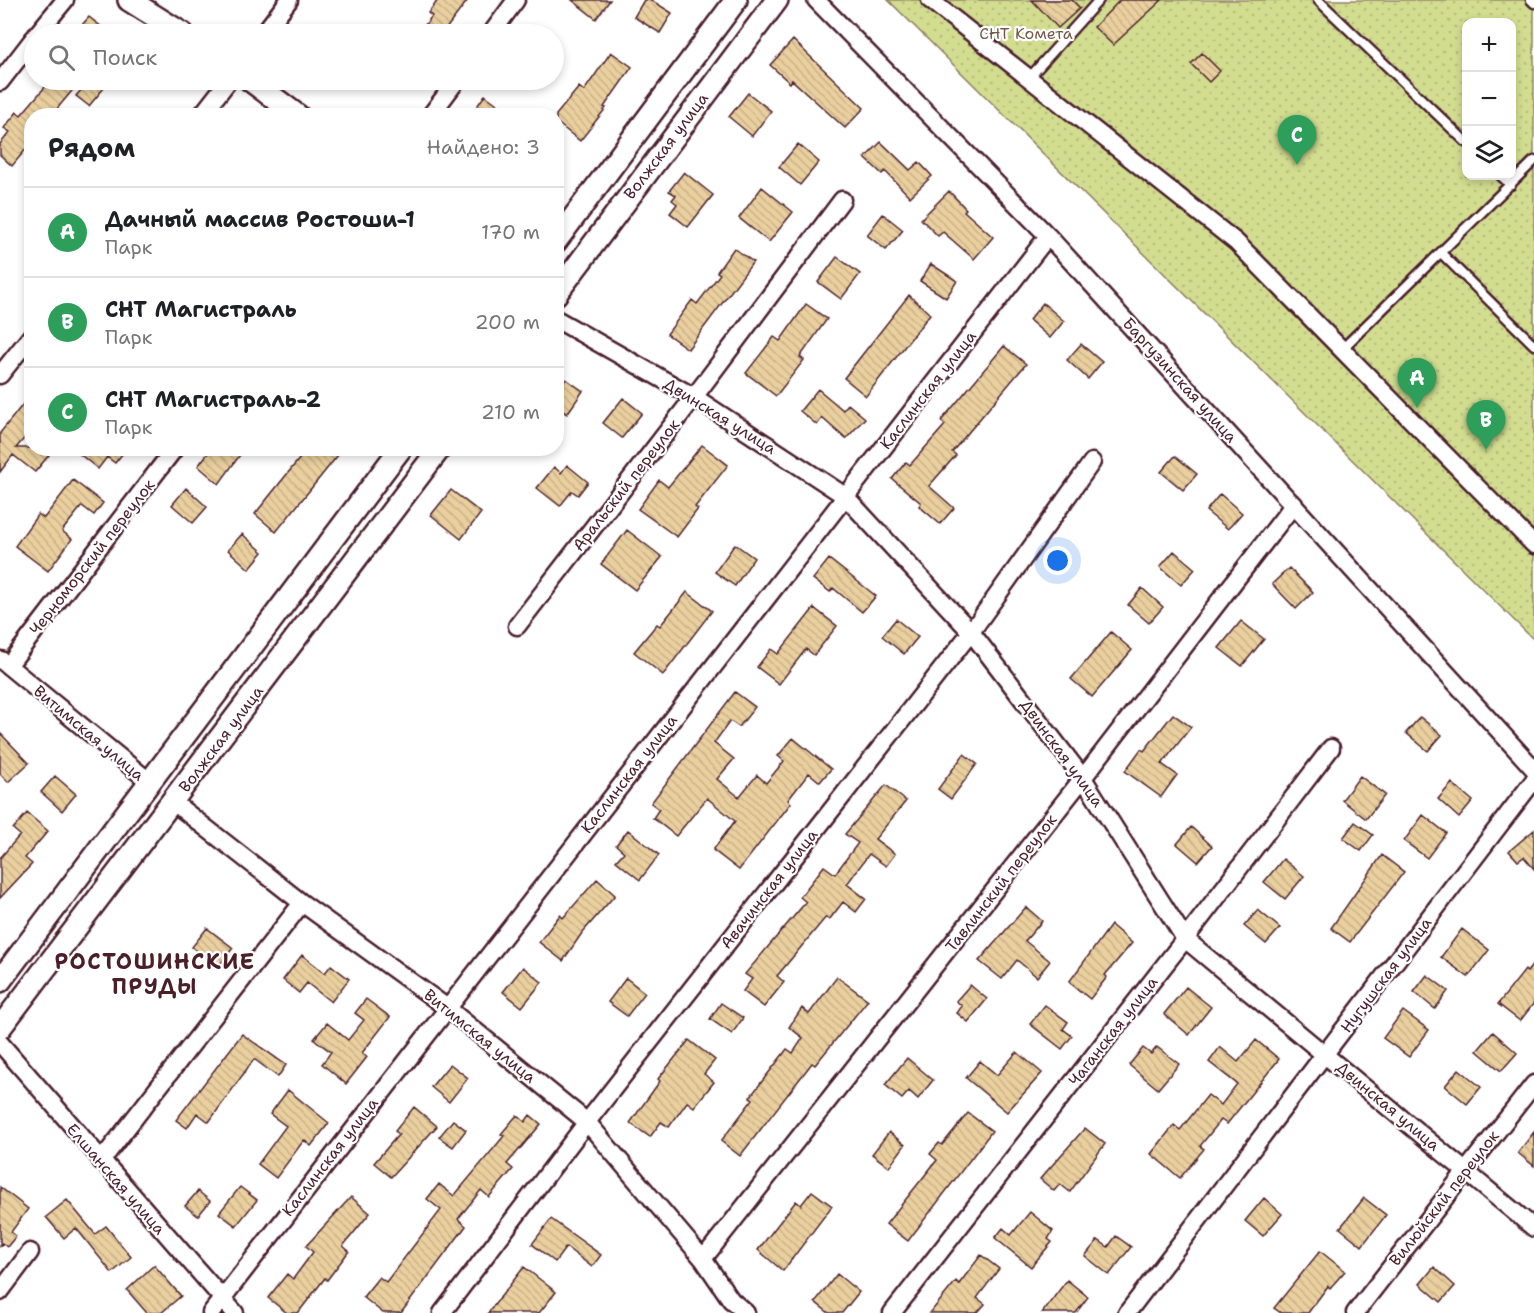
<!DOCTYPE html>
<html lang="ru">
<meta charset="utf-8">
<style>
body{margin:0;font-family:"Shantell Sans",sans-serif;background:#f2f2f2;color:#202124}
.controls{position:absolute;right:18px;top:18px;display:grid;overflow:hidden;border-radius:12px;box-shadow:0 3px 9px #0003}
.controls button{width:54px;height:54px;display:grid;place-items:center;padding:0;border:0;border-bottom:2px solid #e0e0e0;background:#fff;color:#202124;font:30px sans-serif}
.you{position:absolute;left:1058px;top:561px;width:21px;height:21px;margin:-15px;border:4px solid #fff;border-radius:50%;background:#1a73e8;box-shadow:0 0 0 9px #1a73e833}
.badge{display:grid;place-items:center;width:39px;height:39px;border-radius:50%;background:#4a1f2b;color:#fff;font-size:20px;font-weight:700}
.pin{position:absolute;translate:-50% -50px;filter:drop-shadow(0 2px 3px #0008)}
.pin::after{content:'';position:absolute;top:32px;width:21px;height:18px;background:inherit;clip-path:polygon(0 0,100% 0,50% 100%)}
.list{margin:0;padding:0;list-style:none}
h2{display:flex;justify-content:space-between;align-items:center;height:78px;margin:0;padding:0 24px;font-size:26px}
h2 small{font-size:20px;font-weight:400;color:#757577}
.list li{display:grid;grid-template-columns:39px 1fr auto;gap:18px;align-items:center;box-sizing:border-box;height:90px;padding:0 24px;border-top:2px solid #e0e0e0}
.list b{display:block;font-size:22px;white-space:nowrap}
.list p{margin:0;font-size:20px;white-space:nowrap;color:#757577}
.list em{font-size:20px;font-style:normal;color:#757577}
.icon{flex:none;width:33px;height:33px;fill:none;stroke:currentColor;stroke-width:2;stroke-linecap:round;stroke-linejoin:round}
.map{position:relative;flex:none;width:1534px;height:1313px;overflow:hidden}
.search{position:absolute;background:#fff;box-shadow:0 3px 9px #0003;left:24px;top:24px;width:540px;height:66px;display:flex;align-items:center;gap:15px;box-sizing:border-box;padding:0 21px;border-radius:33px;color:#757577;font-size:22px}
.panel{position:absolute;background:#fff;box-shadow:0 3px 9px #0003;left:24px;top:108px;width:540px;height:348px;border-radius:24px}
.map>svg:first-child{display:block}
.park{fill:url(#park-dots);stroke:#8e7e5e;stroke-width:1.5;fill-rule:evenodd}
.building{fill:url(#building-back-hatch);stroke:#4a1f2b;stroke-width:1.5}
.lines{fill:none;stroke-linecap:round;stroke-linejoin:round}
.service-casing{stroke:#4a1f2b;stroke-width:13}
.minor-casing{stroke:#4a1f2b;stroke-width:21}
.tertiary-casing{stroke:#4a1f2b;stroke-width:26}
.service{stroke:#fff;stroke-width:8}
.minor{stroke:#fff;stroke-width:16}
.tertiary{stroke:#fff;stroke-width:21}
.labels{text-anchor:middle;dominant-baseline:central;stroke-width:4.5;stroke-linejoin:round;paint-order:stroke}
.park-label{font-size:16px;fill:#735849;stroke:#fff}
.street-label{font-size:16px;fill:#4a1f2b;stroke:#fff}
.district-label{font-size:22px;font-weight:bold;letter-spacing:1.5px;fill:#4a1f2b;stroke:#fff}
</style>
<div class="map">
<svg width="1534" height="1313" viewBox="0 0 1534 1313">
<defs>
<pattern id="park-dots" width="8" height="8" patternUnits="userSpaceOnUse" patternTransform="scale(1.5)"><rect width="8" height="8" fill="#d2dd90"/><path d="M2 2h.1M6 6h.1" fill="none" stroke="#b6bd7c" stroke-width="1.8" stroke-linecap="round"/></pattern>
<pattern id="building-back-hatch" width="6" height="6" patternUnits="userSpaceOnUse" patternTransform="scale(1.5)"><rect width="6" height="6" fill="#ead09f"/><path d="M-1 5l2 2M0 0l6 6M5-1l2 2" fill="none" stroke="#cab289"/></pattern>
</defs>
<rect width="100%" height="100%" fill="#fff"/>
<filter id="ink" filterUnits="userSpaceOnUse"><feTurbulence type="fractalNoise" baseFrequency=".0167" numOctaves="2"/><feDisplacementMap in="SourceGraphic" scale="12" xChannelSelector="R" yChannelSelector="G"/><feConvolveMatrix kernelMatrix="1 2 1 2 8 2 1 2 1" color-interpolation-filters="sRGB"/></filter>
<g filter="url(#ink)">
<path class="park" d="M888 0H1534V640ZM1466 22H1512V176H1466Z"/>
<path class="building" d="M438 0H468L442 34H418L432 16 428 13Z
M572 0H610L596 19Z
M644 0H651L672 13 660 33 634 17Z
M1032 0H1072L1080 8 1058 28Z
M1120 0H1162L1113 45 1094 27Z
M89 17 111 34H74Z
M793 40 864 108 845 128 792 80 790 83 770 65Z
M611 52 632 67 604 107 606 108 580 141 556 122V115L579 87 584 91Z
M1202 53 1220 71 1209 82 1191 64Z
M51 80H81L51 116H32V142L12 166 0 155V144L10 132 4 128 17 112 21 115Z
M90 80 104 88 89 106 76 96Z
M748 93 771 111 752 136 729 117Z
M485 95 513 116H470Z
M881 142 910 170 919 162 932 176 910 197 885 171 882 174 865 158Z
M798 144 819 162 800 185 779 167Z
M684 172 713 195 688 227 670 213 677 204 672 200 676 195 669 191Z
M762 187 793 212 769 242 739 218Z
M949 191 966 209 964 211 993 237 974 259 943 232 938 236 921 219Z
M883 214 903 230 886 250 867 235Z
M734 248 753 262 688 349 667 334 692 300 697 304 720 274 717 272Z
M837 257 860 274 841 299 818 282Z
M931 264 957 281 946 298 920 281Z
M909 295 930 314 866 396 844 378Z
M1043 303 1064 321 1050 338 1029 320Z
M806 304 827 319 800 357 804 360 776 396 746 373 774 337 780 341Z
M1081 344 1102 362 1088 379 1067 360Z
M1004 346 1026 364 952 452 956 455 929 486 954 508 940 524 919 506 921 503 892 479 906 462 910 465 945 425 941 421Z
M566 379 583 391 567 414 556 407V392Z
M818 389 843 410 848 404 865 418 846 439 822 418 817 425 800 411Z
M32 393V429L16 448H41L49 455 35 472 13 455 0 472V433Z
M623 398 642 413 622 438 603 423Z
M702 445 728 465 695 507 698 509 677 537 638 509 659 480 668 487Z
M72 448H127L115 463 107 457 98 469Z
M212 448H245L219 484 198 466Z
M308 448H330L338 455 276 532 255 514Z
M1175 456 1197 474 1183 490 1161 472Z
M567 465 588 482 578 495 572 491 560 506 537 488 554 467 561 473Z
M73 480 103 503 94 515 82 506 62 531 72 539 48 571 15 546 38 514 44 518Z
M186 488 207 507 193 523 172 505Z
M451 490 481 513 461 539 431 515Z
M1220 494 1242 513 1228 529 1206 511Z
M627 530 662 557 635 590 601 564Z
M242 534 263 552 249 569 228 550Z
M735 544 754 558 735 586 715 572Z
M1174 551 1195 569 1181 585 1160 567Z
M829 559 876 596 862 612 833 588 830 592 813 579Z
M1289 568 1313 592 1296 609 1272 584Z
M1142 588 1163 607 1149 623 1128 605Z
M687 592 712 611 663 675 634 652 657 624 660 626Z
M814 608 837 626 814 655 806 649 779 684 757 667 771 649 778 654Z
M896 619 918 637 904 654 882 636Z
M1241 621 1264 639 1242 666 1219 648Z
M1111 632 1132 650 1092 697 1071 679Z
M735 692 755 707 739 727 730 721 714 743 734 759 717 779 739 797 757 775 766 783 784 761 778 756 793 738 831 769 820 782 809 773 788 800 791 803 739 870 713 850 735 821 707 798 676 836 653 818 659 809 651 803Z
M1173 714 1191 727 1162 764 1177 775 1161 797 1125 771 1141 749 1144 751Z
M1420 717 1442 735 1428 751 1406 733Z
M0 733 29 763 8 782 0 774Z
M964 754 977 764 951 799 938 789Z
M55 776 76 794 62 811 41 792Z
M1360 776 1385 795 1366 819 1342 800Z
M1452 783 1473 801 1459 818 1438 799Z
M886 785 906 801 875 839 895 854 886 866 869 854 847 884 866 899 856 912 843 902 829 920 826 917 777 976 784 982 764 1007 743 991 752 979 745 974 806 902 800 897 824 866 835 874 858 843 845 834Z
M27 813 48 831 25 858 32 864 0 898V858L20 835 13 829Z
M1423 815 1446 833 1427 858 1404 841Z
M1355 822 1373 835 1361 851 1343 838Z
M1191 827 1212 846 1198 862 1177 844Z
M628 830 659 855 640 880 616 861 624 852 616 845Z
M1534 830V869L1524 857 1518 861 1509 851Z
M1382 855 1404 872 1350 942 1331 928Z
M1283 859 1304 876 1285 899 1264 882Z
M597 879 615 895 582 933 563 961 539 942 560 915 563 918Z
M1026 907 1042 921 1025 941 1050 961 1037 977 1017 960 1002 979 979 961Z
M1258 910 1280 928 1266 944 1244 926Z
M1111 925 1132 943 1105 975 1107 977 1090 999 1069 982Z
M207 928 233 948 218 967 192 947Z
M1462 929 1489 950 1468 977 1441 957Z
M302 955 325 973 331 965 349 979 331 1002 307 983 299 993 283 980Z
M1534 963V1003L1520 1021 1498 1004 1525 970 1527 972Z
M523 967 542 982 522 1007 503 992Z
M1427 975 1448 991 1435 1009 1414 992Z
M837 977 868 1000 815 1065 812 1063 740 1156 721 1141 753 1099 750 1097 787 1049 793 1053 803 1038 789 1027 802 1008 809 1014Z
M626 978 645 993 627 1016 608 1002Z
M970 985 987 999 968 1022 957 1013 962 1006 956 1001Z
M1186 987 1211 1007 1189 1035 1164 1014Z
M366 999 390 1017 362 1053 367 1057 346 1084 322 1064 331 1052 314 1039 327 1023 348 1040 364 1020 355 1013Z
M721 1003 743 1018 732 1034 710 1019Z
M1045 1005 1068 1022 1063 1029 1072 1036 1062 1049 1030 1024Z
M1403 1011 1429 1030 1409 1057 1383 1038Z
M1493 1032 1517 1053 1501 1071 1477 1051Z
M242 1034 286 1065 278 1077 254 1059 209 1122 197 1113 187 1128 176 1120Z
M689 1040 715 1060 704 1074 714 1082 694 1107 687 1102 669 1127 661 1122 650 1137 630 1123 660 1081 658 1079Z
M1256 1040 1279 1059 1227 1124 1221 1120 1200 1146 1204 1149 1180 1178 1151 1154 1174 1125 1180 1130 1208 1095 1221 1105 1237 1084 1209 1062 1220 1047 1238 1062Z
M1157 1047 1179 1064 1158 1089 1129 1065 1143 1048 1151 1054Z
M1017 1052 1042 1073 1007 1112 966 1078 980 1061 997 1075Z
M907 1058 933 1080 918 1099 909 1091 902 1099 885 1085Z
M450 1064 468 1078 449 1102 431 1087Z
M1459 1069 1481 1087 1467 1104 1445 1086Z
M288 1090 329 1123 311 1146 304 1140 276 1178 258 1164 286 1126 270 1114Z
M414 1107 437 1126 391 1177 374 1163 399 1134 395 1131Z
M968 1113 992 1131 908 1241 886 1224 937 1160 930 1154 939 1143 942 1145Z
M517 1115 525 1122 530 1115 541 1124 507 1164 513 1169 489 1197 481 1190 458 1219 466 1226 401 1313H383L363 1297 379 1277 386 1282 441 1210 427 1199 439 1184 454 1196 504 1136 501 1134Z
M453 1120 466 1130 453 1147 439 1137Z
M1085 1128 1105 1144 1070 1192 1060 1184 1054 1191 1040 1179Z
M889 1132 905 1145 889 1167 872 1154Z
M1534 1132V1166L1518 1153Z
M0 1187 28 1209 11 1232 16 1236 7 1247 2 1243 0 1246Z
M240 1187 257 1200 236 1226 219 1213Z
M198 1191 210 1201 198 1216 185 1206Z
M812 1191 832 1206 783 1271 758 1250 796 1201 801 1205Z
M351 1197 370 1213 343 1246 349 1251 327 1280 325 1278 298 1313H287L268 1298 287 1274 293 1279 313 1252 306 1246Z
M1264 1198 1282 1214 1263 1236 1245 1221Z
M1364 1198 1386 1215 1362 1246 1340 1228Z
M67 1200 95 1234 106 1226 131 1257 112 1273 76 1228 64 1238 46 1217Z
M1030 1212 1053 1231 1048 1239 1052 1242 1031 1267 995 1238 1003 1228 1011 1235Z
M551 1219 601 1255 592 1267 566 1247 555 1262 532 1244Z
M1116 1236 1131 1247 1109 1275 1085 1256 1098 1240 1108 1247Z
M1320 1251 1345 1271 1330 1288 1328 1286 1308 1313H1281L1274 1308Z
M981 1255 999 1269 977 1298 985 1304 977 1313H930L956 1281 959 1284Z
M154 1265 181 1296 161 1313H147L127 1290Z
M524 1267 556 1292 539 1313H488Z
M1434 1267 1455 1286 1441 1302 1420 1284Z
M837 1274 859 1292 842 1313H829L815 1302Z
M1067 1280 1088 1297 1076 1313H1042Z"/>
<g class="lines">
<defs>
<path id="service" d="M1318 0 1466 142
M1531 0 1534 3
M1029 78 1099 0
M1501 176 1511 185
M1441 253 1534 345
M1342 349 1534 161"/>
<path id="minor" d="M816 0 1048 236 1534 769
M930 0 1236 242 1534 545
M37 34 65 0
M263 34 289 0
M491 34 516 0
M0 82 34 38
M201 116 229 80
M430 116 457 80
M556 319 694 397 845 496 971 632 1083 778 1185 939 1534 1228
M0 375 32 335
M517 626 694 397 842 200
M1 660 151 783
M8 666 175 448
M173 802 302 903 446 1007 587 1122 703 1259 731 1300 746 1313
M0 1043 235 1313
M101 1161 302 903
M703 1259 1083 778 1294 504
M0 1292 30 1252
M211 1313 1048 236
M442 1313 587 1122 971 632 1092 462
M892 1313 1185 939 1331 748
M1127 1313 1534 780
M1355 1313 1534 1084"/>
<path id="tertiary" d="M129 0 183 34
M250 80 298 116
M556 241 736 0
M556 294 777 0
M0 981 401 448
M0 1028 440 448"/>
</defs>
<use href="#service" class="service-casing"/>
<use href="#minor" class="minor-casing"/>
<use href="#tertiary" class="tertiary-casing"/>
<use href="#service" class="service"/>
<use href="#minor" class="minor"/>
<use href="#tertiary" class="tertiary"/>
</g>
</g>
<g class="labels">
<g class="park-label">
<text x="1026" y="33">СНТ Комета</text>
</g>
<g class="street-label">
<text transform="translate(666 146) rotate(-53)">Волжская улица</text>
<text transform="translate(1180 380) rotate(48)">Баргузинская улица</text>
<text transform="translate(928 390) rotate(-52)">Каслинская улица</text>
<text transform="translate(720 416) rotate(32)">Двинская улица</text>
<text transform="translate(626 485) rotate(-52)">Аральский переулок</text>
<text transform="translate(92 557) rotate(-52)">Черноморский переулок</text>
<text transform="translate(89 733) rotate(40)">Витимская улица</text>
<text transform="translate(221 739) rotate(-53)">Волжская улица</text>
<text transform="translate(1062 753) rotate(54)">Двинская улица</text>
<text transform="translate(629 774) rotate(-52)">Каслинская улица</text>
<text transform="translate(1001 883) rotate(-52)">Тавлинский переулок</text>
<text transform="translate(769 889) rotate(-52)">Авачинская улица</text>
<text transform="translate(1386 975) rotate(-53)">Нугушская улица</text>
<text transform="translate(1113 1031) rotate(-52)">Чаганская улица</text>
<text transform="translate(480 1036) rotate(39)">Витимская улица</text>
<text transform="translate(1388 1106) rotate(40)">Двинская улица</text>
<text transform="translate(330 1157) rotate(-52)">Каслинская улица</text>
<text transform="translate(116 1179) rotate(49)">Елшанская улица</text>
<text transform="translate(1444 1198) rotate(-52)">Вилюйский переулок</text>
</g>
<g class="district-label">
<text x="155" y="961">РОСТОШИНСКИЕ<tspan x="155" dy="25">ПРУДЫ</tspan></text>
</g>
</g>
</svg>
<div class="controls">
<button>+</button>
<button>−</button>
<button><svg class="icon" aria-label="layers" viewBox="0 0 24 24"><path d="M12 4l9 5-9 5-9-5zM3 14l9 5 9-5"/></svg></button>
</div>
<div class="you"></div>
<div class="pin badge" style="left:1417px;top:408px;background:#2e9e5b">A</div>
<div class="pin badge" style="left:1486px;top:450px;background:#2e9e5b">B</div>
<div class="pin badge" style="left:1297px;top:165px;background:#2e9e5b">C</div>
<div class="search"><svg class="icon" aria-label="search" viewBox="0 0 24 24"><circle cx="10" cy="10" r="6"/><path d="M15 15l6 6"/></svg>Поиск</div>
<section class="panel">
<h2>Рядом<small>Найдено: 3</small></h2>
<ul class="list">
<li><span class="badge" style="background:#2e9e5b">A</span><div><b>Дачный массив Ростоши-1</b><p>Парк</p></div><em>170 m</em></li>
<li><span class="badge" style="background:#2e9e5b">B</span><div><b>СНТ Магистраль</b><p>Парк</p></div><em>200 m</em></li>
<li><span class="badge" style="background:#2e9e5b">C</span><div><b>СНТ Магистраль-2</b><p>Парк</p></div><em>210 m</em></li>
</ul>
</section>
</div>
